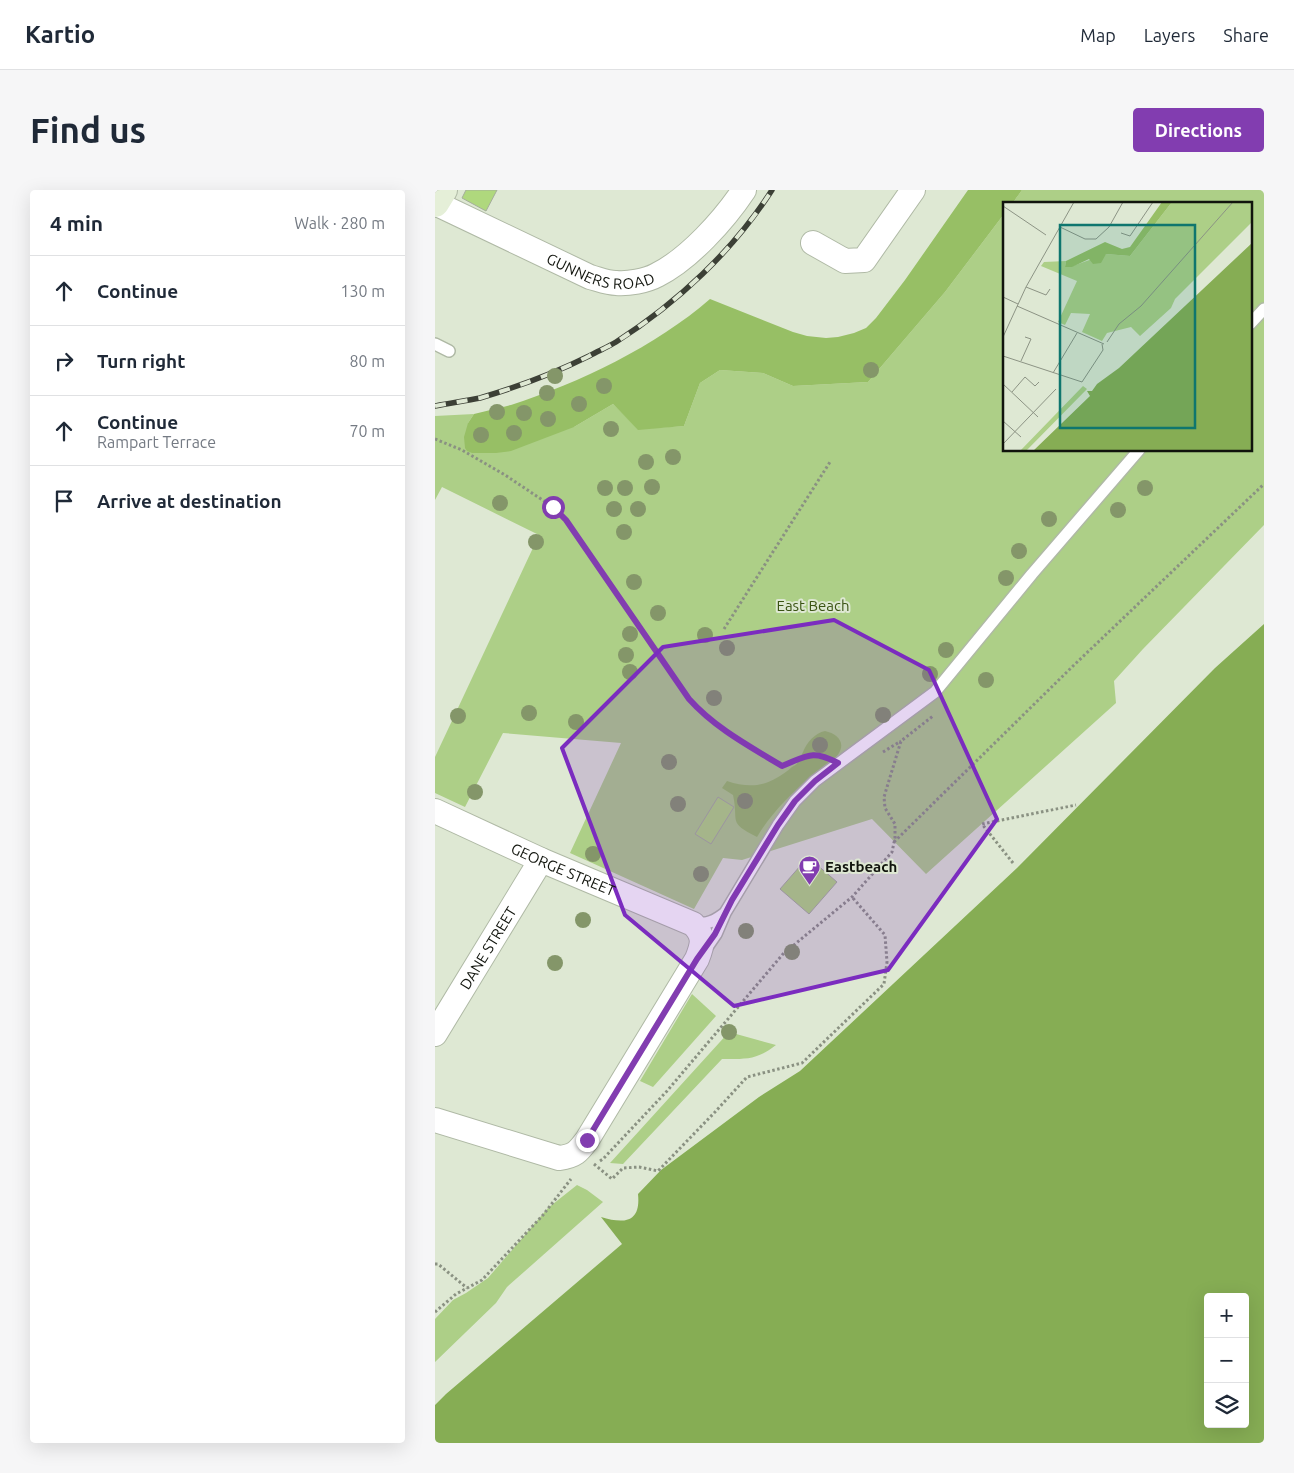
<!DOCTYPE html>
<meta charset="utf-8">
<style>
body{margin:0;font-family:Ubuntu,sans-serif;background:#f6f6f7;color:#1f2937}
.controls{position:absolute;right:15px;bottom:15px;display:grid;overflow:hidden;border-radius:5px;box-shadow:0 5px 20px #0002}
.controls button{width:45px;height:45px;display:grid;place-items:center;padding:0;border:0;border-bottom:1px solid #e0e1e3;background:#fff;color:#1f2937;font:25px sans-serif}
.stop{position:absolute;width:15px;height:15px;margin:-11px;border:4px solid #823db0;border-radius:50%;background:#fff}
.stop.end{background:#823db0;border-color:#fff;box-shadow:0 1px 5px #0008}
.list{margin:0;padding:0;list-style:none}
h2{display:flex;justify-content:space-between;align-items:center;height:65px;margin:0;padding:0 20px;font-size:21px}
h2 small{font-size:16px;font-weight:400;color:#747a83}
.list li{display:grid;grid-template-columns:32px 1fr auto;gap:15px;align-items:center;box-sizing:border-box;height:70px;padding:0 20px;border-top:1px solid #e0e1e3}
.list b{display:block;font-size:19px;white-space:nowrap}
.list p{margin:0;font-size:16px;white-space:nowrap;color:#747a83}
.list em{font-size:16px;font-style:normal;color:#747a83}
.icon{flex:none;width:28px;height:28px;fill:none;stroke:currentColor;stroke-width:2;stroke-linecap:round;stroke-linejoin:round}
.map{position:relative;flex:none;width:829px;height:1253px;overflow:hidden;border-radius:5px}
header{display:flex;align-items:center;gap:30px;box-sizing:border-box;height:70px;padding:0 25px;background:#fff;border-bottom:1px solid #e0e1e3}
header strong{font-size:24px}
nav{display:flex;gap:28px;margin-inline-start:auto;font-size:18px}
.intro{display:flex;align-items:center;justify-content:space-between;box-sizing:border-box;height:120px;padding:0 30px}
h1{margin:0;font-size:35px}
.button{padding:12px 22px;border-radius:5px;background:#823db0;color:#fff;font-size:18px;font-weight:700}
main{display:flex;gap:30px;padding:0 30px}
aside{flex:1;background:#fff;border-radius:5px;box-shadow:0 5px 20px #0002}
.map>svg:first-child{display:block}
.green{fill:#adcf87}
.forest{fill:#97bf65}
.water{fill:#86ad54;fill-rule:evenodd}
.building{fill:#afd87d;stroke:#a4ae9a}
.lines{fill:none;stroke-linecap:round;stroke-linejoin:round}
.lane-casing{stroke:#afb9a5;stroke-width:14}
.street-casing{stroke:#afb9a5;stroke-width:26}
.secondary-casing{stroke:#afb9a5;stroke-width:30}
.path{stroke:#8a9182;stroke-width:3;stroke-dasharray:2.5 2.5;stroke-linecap:butt}
.lane{stroke:#fff;stroke-width:11}
.street{stroke:#fff;stroke-width:24}
.secondary{stroke:#e5efd8;stroke-width:28}
.rail-casing{stroke:#3c4036;stroke-width:5.5}
.rail{stroke:#dee8d3;stroke-width:4;stroke-dasharray:11;stroke-linecap:butt}
.tree{fill:#849669}
.route{stroke:#823db0;stroke-width:6}
.marked{fill:#7b2cbf;fill-opacity:0.2;stroke:#7b2cbf;stroke-width:4;stroke-linejoin:round}
.labels{text-anchor:middle;dominant-baseline:central;stroke-width:4;stroke-linejoin:round;paint-order:stroke}
.street-label{font-size:15px;fill:#11140d;stroke:#dee8d3}
.park-label{font-size:15px;fill:#3a5313;stroke:#dee8d3}
.poi-label{font-size:15px;font-weight:bold;fill:#11140d;stroke:#dee8d3;text-anchor:start}
.inset-road{fill:none;stroke:#8c9384;stroke-width:1}
.view{fill:#0f766e;fill-opacity:0.15;stroke:#0f766e;stroke-width:2.5}
.inset-edge{fill:none;stroke:#11140d;stroke-width:2.5}
</style>
<header>
<strong>Kartio</strong>
<nav><a>Map</a><a>Layers</a><a>Share</a></nav>
</header>
<div class="intro"><h1>Find us</h1><a class="button">Directions</a></div>
<main>
<aside>
<h2>4 min<small>Walk · 280 m</small></h2>
<ul class="list">
<li><svg class="icon" aria-label="ahead" viewBox="0 0 24 24"><path d="M12 20V5M6 11l6-6 6 6"/></svg><div><b>Continue</b></div><em>130 m</em></li>
<li><svg class="icon" aria-label="right" viewBox="0 0 24 24"><path d="M7 20v-9h11M14 6l5 5-5 5"/></svg><div><b>Turn right</b></div><em>80 m</em></li>
<li><svg class="icon" aria-label="ahead" viewBox="0 0 24 24"><path d="M12 20V5M6 11l6-6 6 6"/></svg><div><b>Continue</b><p>Rampart Terrace</p></div><em>70 m</em></li>
<li><svg class="icon" aria-label="arrive" viewBox="0 0 24 24"><path d="M6 21V4h12l-3 4 3 4H6"/></svg><div><b>Arrive at destination</b></div></li>
</ul>
</aside>
<div class="map">
<svg width="829" height="1253" viewBox="0 0 829 1253">
<rect width="100%" height="100%" fill="#dee8d3"/>
<path class="green" d="M587 0H829V335L708 459 679 491 681 513 491 684 437 629 307 670 288 668 259 719 135 663 186 553 68 543 30 617 0 603V567L104 345 7 297 0 310V226L39 224 33 233 139 237 178 214 203 239 249 236 265 193 285 180 328 183 358 196 433 192 510 102 569 24V260H815V14H577Z
M257 804 281 826 218 897 205 891Z
M294 842 341 855C322 870 311 869 287 869L188 974 175 973Z
M142 995 152 1000 168 1012 72 1097 61 1113 0 1172V1129L18 1110 31 1103 53 1088 113 1018Z"/>
<path class="forest" d="M533 0H587L577 14H569V24L510 102 433 192 358 196 328 183 285 180 265 193 249 236 203 240 178 214 139 237 76 261 61 263H37L32 261 30 258 29 247 33 233 39 224C52 221 64 218 76 215 144 193 221 156 275 109L358 142 372 146 391 148 403 147 419 143 431 138 441 128 470 90Z
M390 541C403 544 412 553 402 566 397 572 385 579 378 585 357 603 336 623 322 647 292 632 304 632 298 605L287 598 292 591C318 600 336 595 357 577 359 576 362 574 363 572 366 570 366 565 368 562 372 552 380 543 390 541Z"/>
<path class="water" d="M829 434V1253H0V1215L11 1204 187 1054 166 1027C189 1034 206 1033 203 1004L226 980 324 907 365 881 582 678 780 478ZM773 1107H810V1234H773Z"/>
<path class="building" d="M31 0H62L51 21 27 8Z
M283 607 299 617 276 654 260 644Z
M373 667 402 692 374 724 345 699Z"/>
<g class="lines">
<defs>
<path id="lane" d="M815 134 829 119
M0 154 14 161
M290 723 343 635 360 611 380 591 500 502 597 384 704 260
M259 734C273 734 280 731 290 723L281 744 270 760"/>
<g id="street">
<path id="s1" d="M0 13 155 87C163 89 172 93 181 93 193 94 211 91 222 85 254 69 289 30 309 0"/>
<path d="M378 53 410 71 429 70 478 0"/>
<path id="s2" d="M0 621 106 670 258 734C270 746 268 754 262 769L152 950C143 962 140 966 124 968L0 930"/>
<path id="s3" d="M0 844 106 670"/>
</g>
<path id="secondary" d="M0 13 8 0"/>
</defs>
<use href="#lane" class="lane-casing"/>
<use href="#street" class="street-casing"/>
<use href="#secondary" class="secondary-casing"/>
<path class="path" d="M0 249 27 260 70 285 118 317 131 330 151 358 255 509C279 538 314 556 347 576L378 564 387 566
M289 439 395 272
M448 562 466 551
M459 652 638 476 829 294
M578 673 547 634 641 615
M165 971 168 969 232 901 348 764 417 707 457 662 460 648V634L450 618 449 607 466 551 498 526
M159 974 177 989 188 978 204 977 223 981 280 922 312 887 367 873 449 794 452 772 450 745 417 707
M0 1074H3L32 1098
M0 1122 21 1104 47 1090 108 1025 136 989"/>
<use href="#lane" class="lane"/>
<use href="#street" class="street"/>
<use href="#secondary" class="secondary"/>
<defs>
<path id="rail" d="M0 216C15 213 30 211 45 208 82 197 120 183 154 166 163 161 173 157 181 152 242 113 298 61 337 0"/>
</defs>
<use href="#rail" class="rail-casing"/>
<use href="#rail" class="rail"/>
</g>
<g class="tree">
<circle cx="436" cy="180" r="8"/>
<circle cx="120" cy="186" r="8"/>
<circle cx="169" cy="196" r="8"/>
<circle cx="112" cy="203" r="8"/>
<circle cx="144" cy="214" r="8"/>
<circle cx="62" cy="222" r="8"/>
<circle cx="89" cy="223" r="8"/>
<circle cx="113" cy="229" r="8"/>
<circle cx="176" cy="239" r="8"/>
<circle cx="79" cy="243" r="8"/>
<circle cx="46" cy="245" r="8"/>
<circle cx="238" cy="267" r="8"/>
<circle cx="211" cy="272" r="8"/>
<circle cx="217" cy="297" r="8"/>
<circle cx="170" cy="298" r="8"/>
<circle cx="190" cy="298" r="8"/>
<circle cx="710" cy="298" r="8"/>
<circle cx="65" cy="313" r="8"/>
<circle cx="179" cy="319" r="8"/>
<circle cx="203" cy="319" r="8"/>
<circle cx="683" cy="320" r="8"/>
<circle cx="614" cy="329" r="8"/>
<circle cx="189" cy="342" r="8"/>
<circle cx="101" cy="352" r="8"/>
<circle cx="584" cy="361" r="8"/>
<circle cx="571" cy="388" r="8"/>
<circle cx="199" cy="392" r="8"/>
<circle cx="223" cy="423" r="8"/>
<circle cx="195" cy="444" r="8"/>
<circle cx="270" cy="445" r="8"/>
<circle cx="292" cy="458" r="8"/>
<circle cx="511" cy="460" r="8"/>
<circle cx="191" cy="465" r="8"/>
<circle cx="195" cy="482" r="8"/>
<circle cx="495" cy="484" r="8"/>
<circle cx="551" cy="490" r="8"/>
<circle cx="279" cy="508" r="8"/>
<circle cx="94" cy="523" r="8"/>
<circle cx="448" cy="525" r="8"/>
<circle cx="23" cy="526" r="8"/>
<circle cx="141" cy="532" r="8"/>
<circle cx="385" cy="555" r="8"/>
<circle cx="234" cy="572" r="8"/>
<circle cx="40" cy="602" r="8"/>
<circle cx="310" cy="611" r="8"/>
<circle cx="243" cy="614" r="8"/>
<circle cx="158" cy="664" r="8"/>
<circle cx="266" cy="684" r="8"/>
<circle cx="148" cy="730" r="8"/>
<circle cx="311" cy="741" r="8"/>
<circle cx="357" cy="762" r="8"/>
<circle cx="120" cy="773" r="8"/>
<circle cx="294" cy="842" r="8"/>
</g>
<g class="lines">
<path class="route" d="M118 317 131 330 254 509C280 538 314 556 347 576 372 566 377 559 403 573L380 591 360 611 343 635 297 710 280 744 262 769 152 950"/>
</g>
<path class="marked" d="M399 430 494 480 562 629 453 780 299 816 190 725 127 558 228 457Z"/>
<defs>
<symbol id="cafe-pin" viewBox="-11 -11 22 30"><path d="M0 17L-7.5 6A9.5 9.5 0 1 1 7.5 6Z" fill="#823db0" stroke="#dee8d3"/><path d="M-5.5-4.5H6V0H3Q3 3.5 0 3.5H-2.5Q-5.5 3.5-5.5 0ZM3-3.2v2h1.7v-2ZM-6 4.5H4V6H-6Z" fill="#fff"/></symbol>
</defs>
<g fill-rule="evenodd">
<use href="#cafe-pin" x="362" y="664" width="25" height="34"/>
</g>
<g class="labels">
<g class="street-label">
<text stroke="none"><textPath href="#s1" startOffset="181">GUNNERS ROAD</textPath></text>
<text stroke="none"><textPath href="#s2" startOffset="141">GEORGE STREET</textPath></text>
<text stroke="none"><textPath href="#s3" startOffset="101">DANE STREET</textPath></text>
</g>
<g class="park-label">
<text x="378" y="415">East Beach</text>
</g>
<g class="poi-label">
<text x="390" y="676">Eastbeach</text>
</g>
</g>
<g transform="translate(568 12)">
<rect width="249" height="249" fill="#dee8d3"/>
<path d="M169 0H249V20L172 97 168 106 137 134 128 125 104 131 99 139 79 130 87 112 68 111 62 123 55 120 74 79 38 64 41 60 63 59 62 65H67L103 52 127 54ZM80 184 84 187 23 249H17Z" fill="#adcf87"/>
<path d="M159 0H169L127 54 103 52 98 61 90 62 86 57 69 65H62L63 59 102 40 119 47 127 45Z" fill="#97bf65"/>
<path d="M249 41V249H30L87 194 84 189H89L94 182 116 166Z" fill="#86ad54"/>
<path class="inset-road" d="M0 4 43 33M57 25 82 37H93L106 25 120 0M118 31 127 34 150 0M23 85 43 93 47 87M0 95 15 102M14 104 101 142M0 135 23 85 71 0M104 140 116 122 138 104 230 0M0 154 79 180 100 148 99 142M18 159 28 137 22 135M50 171 74 131M0 182 35 215M9 190 22 175 32 184 36 180M0 219 18 235M0 242 53 187"/>
<path class="view" d="M57 23H192V226H57Z"/>
<rect width="249" height="249" class="inset-edge"/>
</g>
</svg>
<div class="controls">
<button>+</button>
<button>−</button>
<button><svg class="icon" aria-label="layers" viewBox="0 0 24 24"><path d="M12 4l9 5-9 5-9-5zM3 14l9 5 9-5"/></svg></button>
</div>
<div class="stop" style="left:118px;top:317px"></div>
<div class="stop end" style="left:152px;top:950px"></div>
</div>
</main>
